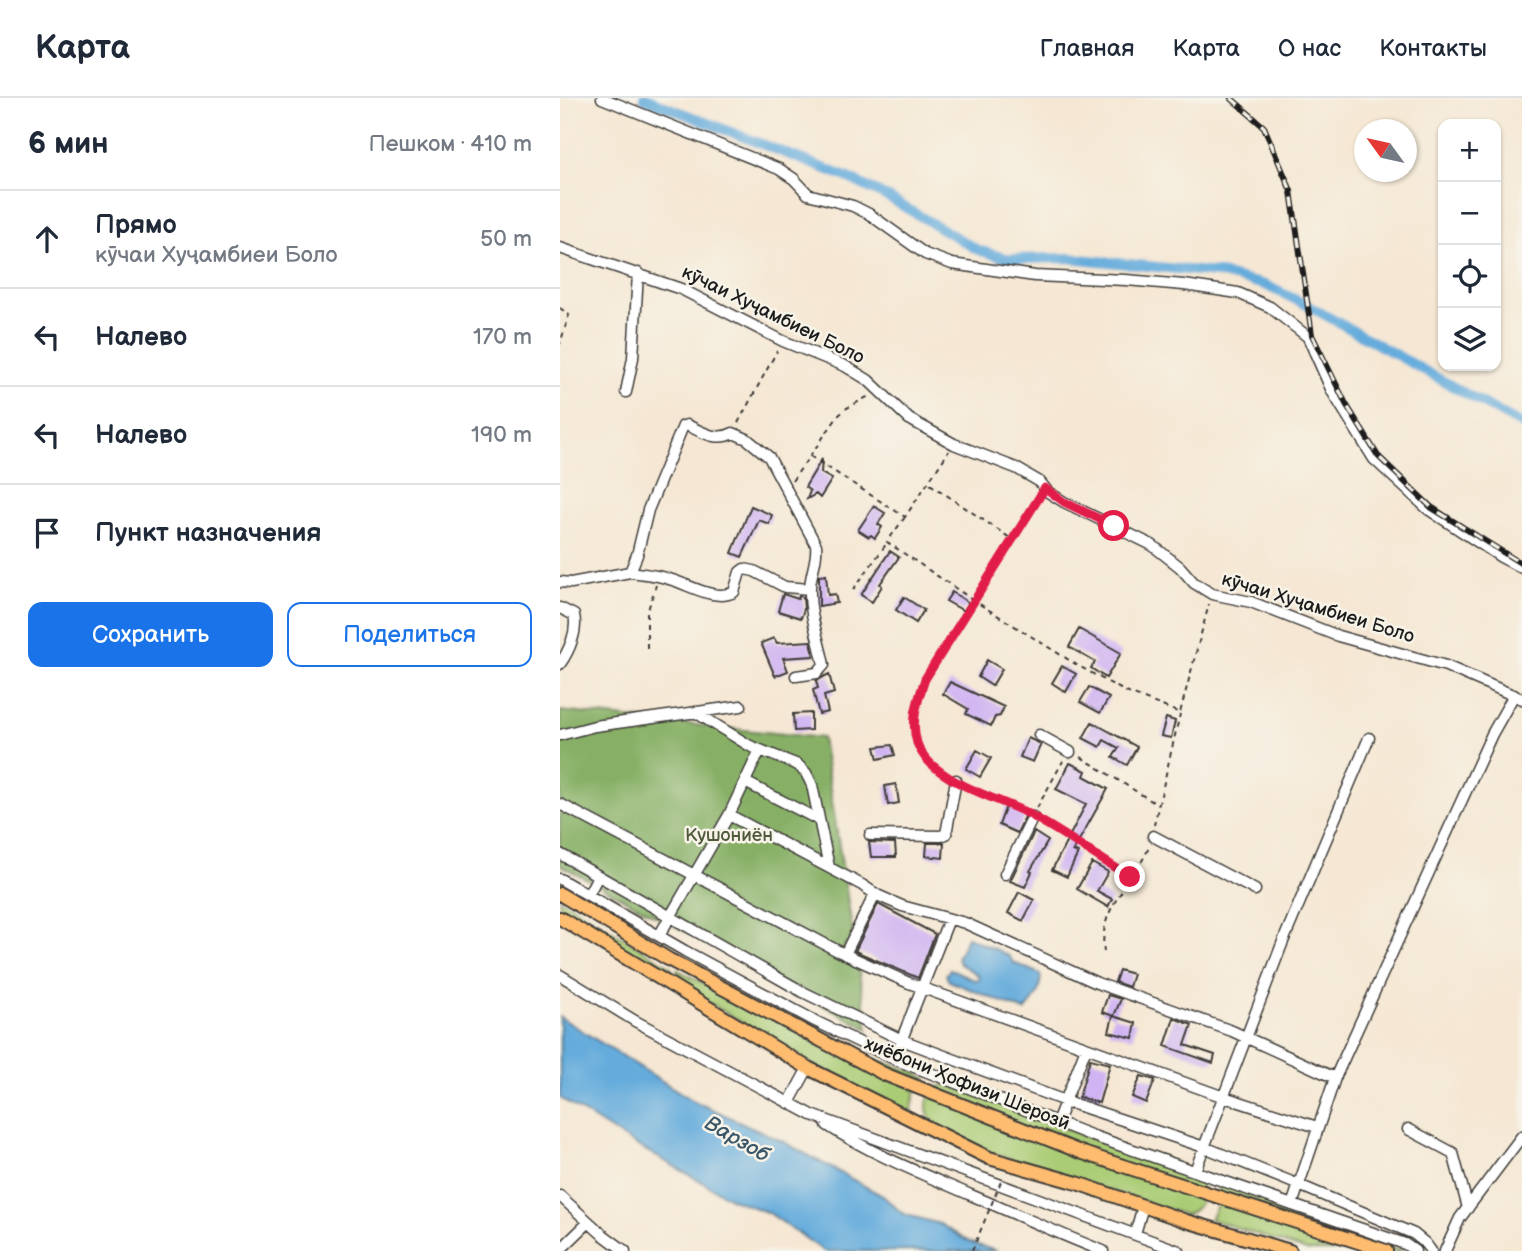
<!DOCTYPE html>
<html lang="ru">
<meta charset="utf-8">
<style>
body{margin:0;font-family:"Balsamiq Sans",sans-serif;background:#f2f2f3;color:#1f2937}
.controls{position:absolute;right:21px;top:21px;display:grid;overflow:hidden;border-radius:14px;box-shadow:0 2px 5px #0004}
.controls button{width:63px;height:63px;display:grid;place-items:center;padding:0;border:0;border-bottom:2px solid #e0e1e3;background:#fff;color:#1f2937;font:35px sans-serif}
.compass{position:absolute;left:794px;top:21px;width:63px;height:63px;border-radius:50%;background:#fff;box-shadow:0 2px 5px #0004;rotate:303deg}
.stop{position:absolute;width:21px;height:21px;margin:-16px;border:5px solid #e11d48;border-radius:50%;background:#fff}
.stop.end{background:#e11d48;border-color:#fff;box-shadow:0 2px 7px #0008}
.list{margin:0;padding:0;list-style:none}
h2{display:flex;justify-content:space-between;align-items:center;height:91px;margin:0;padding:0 28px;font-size:30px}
h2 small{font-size:23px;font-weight:400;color:#747a83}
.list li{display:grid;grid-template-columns:46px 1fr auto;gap:21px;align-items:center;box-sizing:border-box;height:98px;padding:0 28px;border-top:2px solid #e0e1e3}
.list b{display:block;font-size:26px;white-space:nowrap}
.list p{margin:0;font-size:23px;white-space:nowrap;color:#747a83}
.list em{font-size:23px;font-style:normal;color:#747a83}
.actions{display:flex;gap:14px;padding:21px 28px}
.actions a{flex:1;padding:16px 0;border:2px solid #1a73e8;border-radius:14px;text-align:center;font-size:24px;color:#1a73e8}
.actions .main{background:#1a73e8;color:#fff}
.icon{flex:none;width:38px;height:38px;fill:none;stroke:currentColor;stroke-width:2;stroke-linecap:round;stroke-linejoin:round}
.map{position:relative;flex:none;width:962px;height:1153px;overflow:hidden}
header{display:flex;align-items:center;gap:42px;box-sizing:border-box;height:98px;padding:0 35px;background:#fff;border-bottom:2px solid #e0e1e3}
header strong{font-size:33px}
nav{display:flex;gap:38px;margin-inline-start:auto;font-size:24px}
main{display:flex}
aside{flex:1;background:#fff}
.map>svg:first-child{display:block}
.green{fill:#aacc74;stroke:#637448;stroke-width:2}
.forest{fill:#87b066;stroke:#526641;stroke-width:2}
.water{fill:#65acdc;stroke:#40647c;stroke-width:2}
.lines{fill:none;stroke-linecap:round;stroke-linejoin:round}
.canal{stroke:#65acdc;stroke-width:10}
.building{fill:#cfb3f2}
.minor-casing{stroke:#3d3a37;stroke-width:13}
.major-casing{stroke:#3d3a37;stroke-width:16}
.path{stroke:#3d3a37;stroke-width:2;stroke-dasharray:5 5;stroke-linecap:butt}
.minor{stroke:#fff;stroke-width:10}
.major{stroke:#fdbc6f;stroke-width:12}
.rail-casing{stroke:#1c1c1c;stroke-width:6}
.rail{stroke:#f7f3e8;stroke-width:3.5;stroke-dasharray:10;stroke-linecap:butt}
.path-bridge{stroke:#3d3a37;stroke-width:2;stroke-dasharray:5 5;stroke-linecap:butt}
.route{stroke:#e11d48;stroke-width:9}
.labels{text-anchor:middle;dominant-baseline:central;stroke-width:5;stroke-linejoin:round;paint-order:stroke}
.street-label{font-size:19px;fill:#1c1c1c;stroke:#f7f3e8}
.park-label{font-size:19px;fill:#4e5a3b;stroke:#f7f3e8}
.water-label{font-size:21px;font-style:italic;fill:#395669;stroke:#f7f3e8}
</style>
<header>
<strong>Карта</strong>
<nav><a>Главная</a><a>Карта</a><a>О нас</a><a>Контакты</a></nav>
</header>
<main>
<aside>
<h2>6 мин<small>Пешком · 410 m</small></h2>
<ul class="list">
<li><svg class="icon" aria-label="ahead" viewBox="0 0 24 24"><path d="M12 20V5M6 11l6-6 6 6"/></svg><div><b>Прямо</b><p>кӯчаи Хуҷамбиеи Боло</p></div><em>50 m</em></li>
<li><svg class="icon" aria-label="left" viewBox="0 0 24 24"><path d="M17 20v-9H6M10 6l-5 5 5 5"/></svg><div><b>Налево</b></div><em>170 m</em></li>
<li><svg class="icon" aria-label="left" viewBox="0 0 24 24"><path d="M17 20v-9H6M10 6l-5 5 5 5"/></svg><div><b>Налево</b></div><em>190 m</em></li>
<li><svg class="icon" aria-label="arrive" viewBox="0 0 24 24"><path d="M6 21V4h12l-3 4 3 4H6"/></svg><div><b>Пункт назначения</b></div></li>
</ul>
<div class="actions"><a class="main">Сохранить</a><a>Поделиться</a></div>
</aside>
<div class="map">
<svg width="962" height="1153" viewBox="0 0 962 1153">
<rect width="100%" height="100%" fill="#f7f3e8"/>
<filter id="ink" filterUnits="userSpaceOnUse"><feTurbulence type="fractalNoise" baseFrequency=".0143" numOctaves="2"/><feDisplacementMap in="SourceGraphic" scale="14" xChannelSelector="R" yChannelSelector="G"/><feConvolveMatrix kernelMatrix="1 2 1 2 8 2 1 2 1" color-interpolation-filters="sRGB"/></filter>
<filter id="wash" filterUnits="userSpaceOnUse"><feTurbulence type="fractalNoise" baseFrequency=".00686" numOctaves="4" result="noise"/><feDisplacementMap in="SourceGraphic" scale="28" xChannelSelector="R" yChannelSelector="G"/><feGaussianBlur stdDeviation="1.57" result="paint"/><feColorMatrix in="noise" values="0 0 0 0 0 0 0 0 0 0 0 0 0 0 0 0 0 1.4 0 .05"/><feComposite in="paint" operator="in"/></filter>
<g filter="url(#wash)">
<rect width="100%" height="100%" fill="#f5e7d3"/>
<path class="green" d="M0 801 111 869 110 882 0 821Z
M117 872 258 943 352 973 366 980 356 993 350 1016 282 984 118 886Z
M386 986 637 1080C647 1095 643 1109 626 1117L433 1055 376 1028C361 1012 365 993 386 986Z
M658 1083 737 1115 844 1153H747L650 1121 659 1104Z"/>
<path class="forest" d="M0 613 262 640 308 931 0 767Z"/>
<path class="water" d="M407 839 448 857 454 865 480 876C483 891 474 903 465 913L389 883 386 877 390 871C401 873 408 883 419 882L418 877 400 866 397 860Z
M0 919 134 1003 220 1042 323 1098 343 1116 380 1126 411 1145 437 1153H264L209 1115 172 1101 62 1039 0 1000Z"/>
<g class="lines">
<path class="canal" d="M84 0 289 80 329 100 418 152 449 161 509 160 657 175 705 187 747 207 962 327"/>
</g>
<g id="blocks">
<path class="building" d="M262 361 261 375 272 381 260 400 256 396 247 401 250 393 245 389Z
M191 408 212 417 209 426 199 422 182 459 172 455Z
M314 408 325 415 318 426 322 429 315 440 311 437 309 439 298 432Z
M330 453 339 459 320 486 322 488 312 504 301 497Z
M266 477 268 497 275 496 277 505 259 508V478Z
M392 494 409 505 404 513 386 503Z
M223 496 238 501 239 498 243 499 244 511 241 520 218 513Z
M344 499 364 512 356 525 336 512Z
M519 531 561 555 546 580 531 570 535 564 509 549Z
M214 540 217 545 251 543 254 558 223 560 228 573 215 578 201 545Z
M427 562 442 571 432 588 418 579Z
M502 568 516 576 506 594 492 585Z
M269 576 274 595 264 598 268 614 259 616 253 592 258 590 256 583Z
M390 584 444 609 440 618 435 619 431 628 406 616 408 611 383 596Z
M529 589 549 600 540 615 520 604Z
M251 615V632L234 633 233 616Z
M606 620 615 623 611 640 601 638Z
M532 624 577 649 567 667 553 659 559 650 544 642 540 649 523 640Z
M468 640 481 646 473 664 460 659Z
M332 647 335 657 318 661 315 649Z
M417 652 431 660 420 679 406 671Z
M510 665 526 673 524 678 548 691 513 753 518 755 507 779 492 772 526 706 496 691Z
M336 686 339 705 328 707 325 688Z
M446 708 467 715 457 735 439 727Z
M474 734 488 743 470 773 472 774 465 789 450 783Z
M309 744 335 745 336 759H311Z
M367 745H384L383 760 366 758Z
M532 765 548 774 537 793 552 801 548 809 517 791Z
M459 794 474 802 463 823 448 815Z
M318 806 375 836 358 880 295 853Z
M559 872 573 876 569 889 555 884Z
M548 897 561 901 554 918 542 914Z
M553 918 576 925 573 940 549 934Z
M614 920 632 927 625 947 655 957 653 965 605 948Z
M530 961 550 966 539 1005 519 999Z
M581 978 595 982 586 1005 572 999Z"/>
</g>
</g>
<g filter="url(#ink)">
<use href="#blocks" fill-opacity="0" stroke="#3d3a37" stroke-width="2"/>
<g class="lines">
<defs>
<path id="minor" d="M42 0 219 71 234 81 248 96 293 108 309 116 365 156 392 166 475 178 566 182 624 187 678 195 710 209 748 239 772 293 814 361 868 411 941 459 962 470
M0 150 121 191 223 243 285 268 308 282 349 321 394 346 456 370 480 384 488 394 504 404 592 447 620 469 634 485 652 496 691 504 778 538 886 568 962 601
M66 294 73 260 78 175
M70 474C83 476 97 477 109 481 129 486 154 504 174 494L180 474 184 471 194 473 225 489 250 491
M0 484 11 485 70 474 77 457 88 412 123 328 127 327C142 334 157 344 173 335L187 341 209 359 256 447C258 462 250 476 250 491 249 517 259 541 264 567L257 575 236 578
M0 510 14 517C18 533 9 553 0 566
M135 614 190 648 238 667 246 675 252 687 269 769
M0 637 35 628 181 608
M479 637 510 654
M185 684 259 722
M0 706 278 853 349 885 664 999 757 1029
M169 717 200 652
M310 737 381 738 386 736 396 682
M593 738 695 792
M0 756 243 894 342 942 505 1003 644 1049 739 1087 854 1136 865 1145 871 1153
M445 776 473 719
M0 781 125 853 255 923 334 961 533 1038 845 1146 855 1153
M28 797 38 778
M99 838 169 717 302 787 317 797 342 808 405 825 537 885 672 933 775 980
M285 856 315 796
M0 877 75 923 252 1017 619 1153
M334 961 389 821
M229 1005 248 970
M497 1024 526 950
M267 1027C313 1057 363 1076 413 1098 456 1116 499 1136 543 1153
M848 1031 893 1055 908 1110
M635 1073 722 846 809 640
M0 1098 42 1136 65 1153
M732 1107 775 980 932 636 954 597
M575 1136 583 1108
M0 1152 29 1124
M885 1153 900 1120 962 1038"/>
<path id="major" d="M0 796 108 861 324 976 523 1055 826 1153
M0 820 248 970 429 1060 517 1085 626 1123 730 1153"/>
</defs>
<use href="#minor" class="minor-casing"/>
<use href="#major" class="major-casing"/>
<path class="path" d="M0 210 9 217 0 246
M178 325 217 253
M250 358 345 419 389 353
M232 383 279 317 287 310 309 298
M370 386 453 442 478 400
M345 419 327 444 413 502C388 545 326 618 370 665 375 670 383 674 388 678
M453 442 413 502 517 567 566 594 620 615 649 506
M293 492 327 445
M87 550V515L96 487
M521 659 598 707
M406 687 464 714
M477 710 503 663
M482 724 569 779
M594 727 620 616
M544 854C538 808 573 787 589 749"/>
<use href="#minor" class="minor"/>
<use href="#major" class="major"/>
<defs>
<path id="rail" d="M671 0 704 29 731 93 752 237 786 306 818 358 872 410 962 466"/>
</defs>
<use href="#rail" class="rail-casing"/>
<use href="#rail" class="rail"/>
<path class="path-bridge" d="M412 1153 442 1081"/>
</g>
</g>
<g class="lines" filter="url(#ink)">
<path class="route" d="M554 428 504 404 485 390 365 581C358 602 350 623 357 645 370 683 436 699 469 716 503 735 536 758 570 779"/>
</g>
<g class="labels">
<g class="street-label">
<text transform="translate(213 217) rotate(26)">кӯчаи Хуҷамбиеи Боло</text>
<text transform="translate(758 510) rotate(17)">кӯчаи Хуҷамбиеи Боло</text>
<text transform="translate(407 986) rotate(22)">хиёбони Ҳофизи Шерозӣ</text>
</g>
<g class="park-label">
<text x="169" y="737">Кушониён</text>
</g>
<g class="water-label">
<text transform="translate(177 1041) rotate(30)">Варзоб</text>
</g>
</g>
</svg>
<div class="controls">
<button>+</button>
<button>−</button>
<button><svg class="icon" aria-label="locate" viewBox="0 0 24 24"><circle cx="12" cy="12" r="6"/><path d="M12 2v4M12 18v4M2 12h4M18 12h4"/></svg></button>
<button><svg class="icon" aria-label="layers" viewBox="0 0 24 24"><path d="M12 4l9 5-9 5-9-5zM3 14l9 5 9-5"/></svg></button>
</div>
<svg class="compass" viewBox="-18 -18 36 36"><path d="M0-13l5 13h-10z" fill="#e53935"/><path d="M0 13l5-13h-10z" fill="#747a83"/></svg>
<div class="stop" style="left:554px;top:428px"></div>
<div class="stop end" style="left:570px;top:779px"></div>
</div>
</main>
